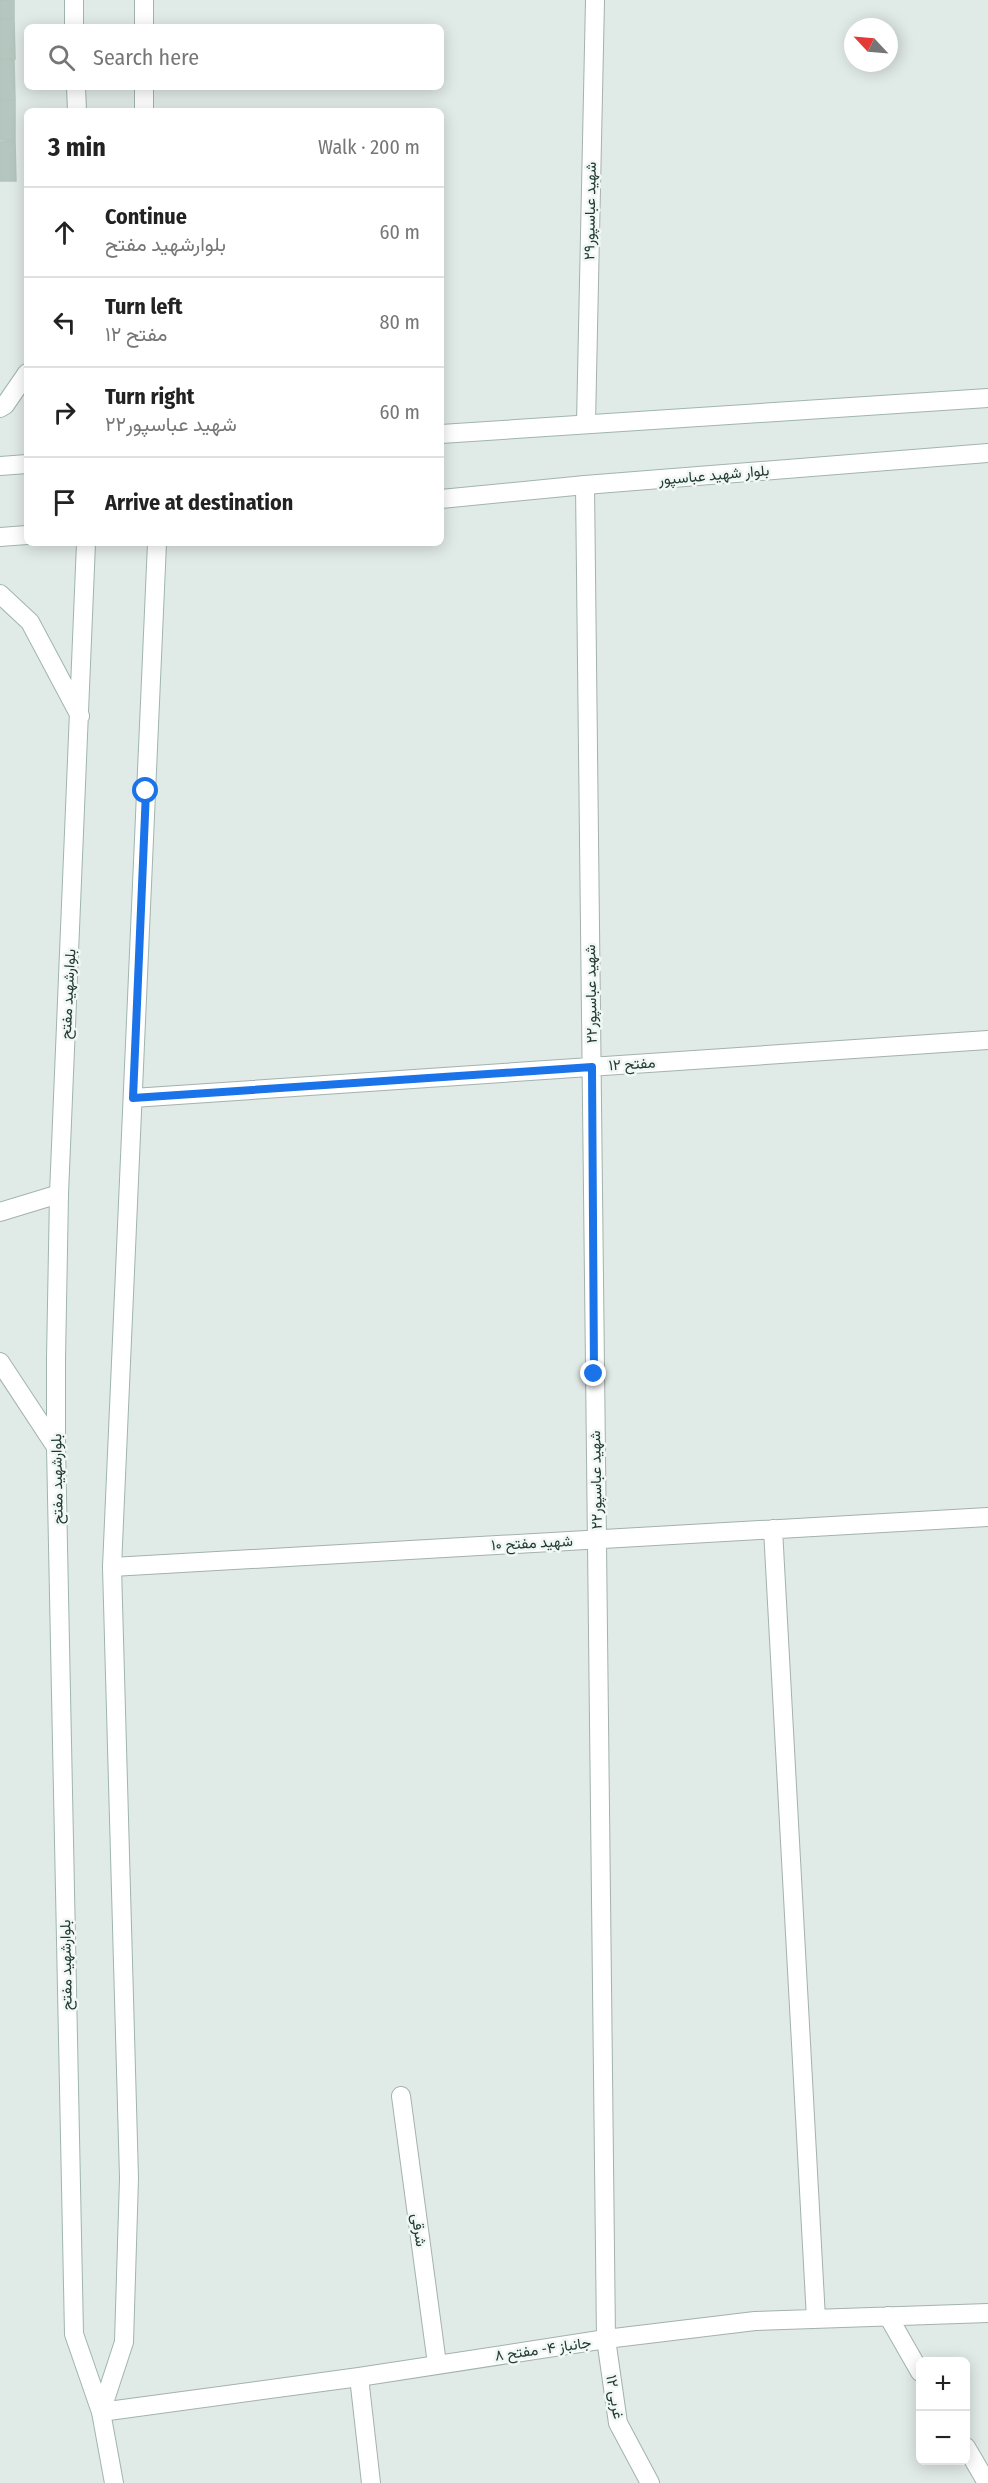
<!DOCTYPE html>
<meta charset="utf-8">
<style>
body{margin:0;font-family:"Fira Sans Condensed",Vazirmatn,sans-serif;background:#f6f6f6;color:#222}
.controls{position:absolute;right:18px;bottom:18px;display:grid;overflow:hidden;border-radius:9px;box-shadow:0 3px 15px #0003}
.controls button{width:54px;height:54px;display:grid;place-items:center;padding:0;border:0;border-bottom:2px solid #e0e0e0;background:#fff;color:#222;font:30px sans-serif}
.compass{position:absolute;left:844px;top:18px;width:54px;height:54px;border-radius:50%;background:#fff;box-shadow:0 3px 15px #0003;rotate:296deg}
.stop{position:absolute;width:18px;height:18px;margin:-14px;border:4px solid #1a73e8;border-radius:50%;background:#fff}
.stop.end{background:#1a73e8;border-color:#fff;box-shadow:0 2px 6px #0008}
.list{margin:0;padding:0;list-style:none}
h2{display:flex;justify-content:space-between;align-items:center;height:78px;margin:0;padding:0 24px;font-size:26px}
h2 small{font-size:20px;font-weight:400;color:#767676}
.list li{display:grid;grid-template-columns:39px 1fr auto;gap:18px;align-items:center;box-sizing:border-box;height:90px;padding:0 24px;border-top:2px solid #e0e0e0}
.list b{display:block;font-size:22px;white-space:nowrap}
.list p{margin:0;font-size:20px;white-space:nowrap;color:#767676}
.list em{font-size:20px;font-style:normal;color:#767676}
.icon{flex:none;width:33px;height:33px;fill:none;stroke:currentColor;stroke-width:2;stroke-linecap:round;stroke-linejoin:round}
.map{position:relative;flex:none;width:988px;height:2483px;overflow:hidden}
.search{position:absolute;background:#fff;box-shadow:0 3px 15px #0003;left:24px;top:24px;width:420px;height:66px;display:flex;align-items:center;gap:15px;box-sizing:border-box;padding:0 21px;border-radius:9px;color:#767676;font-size:22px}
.panel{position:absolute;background:#fff;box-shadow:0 3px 15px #0003;left:24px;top:108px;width:420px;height:438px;border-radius:9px}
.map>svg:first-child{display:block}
.building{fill:#b5c5bf;stroke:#b3c3bd;stroke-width:1.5}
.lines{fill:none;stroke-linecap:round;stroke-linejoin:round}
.minor-casing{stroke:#a3b2ad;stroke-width:20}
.secondary-casing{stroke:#a0b5ae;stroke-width:20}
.minor{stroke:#fff;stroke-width:18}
.secondary{stroke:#fff;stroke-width:18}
.route{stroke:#1a73e8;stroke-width:8}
.labels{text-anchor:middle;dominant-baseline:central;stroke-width:5;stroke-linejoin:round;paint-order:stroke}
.street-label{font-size:15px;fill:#223a33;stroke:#f0f7f4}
</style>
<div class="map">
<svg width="988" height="2483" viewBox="0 0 988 2483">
<rect width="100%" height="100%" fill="#e0eae6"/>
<path class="building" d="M0 0H14V18H0Z
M0 19H14L15 59H0Z
M0 60H14L15 100H0Z
M15 100V140H0V101Z
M15 141 16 181H0V142Z"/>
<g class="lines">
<defs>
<path id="minor" d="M586 423 595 0
M585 485 606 2339 618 2423 650 2483
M133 1098 988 1040
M0 1212 59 1194
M0 1362 56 1447
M773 1529 816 2319
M112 1567 988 1517
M401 2096 437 2364
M888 2316 920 2372
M359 2377 371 2483
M101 2412 359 2377 606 2339 755 2321 988 2313
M966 2447 987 2483"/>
<path id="secondary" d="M74 0V27
M144 0V27
M76 87 77 111
M144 87V111
M0 408 5 405 27 373
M441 434 988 398
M0 466 27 464
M441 499 585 485 988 453
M0 537 27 535
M86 543 59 1194 56 1359V1447L74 2334 101 2412 114 2483
M0 594 30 622 80 716
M101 2412 124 2342 129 2178 112 1567 157 543"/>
</defs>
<use href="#minor" class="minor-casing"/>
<use href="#secondary" class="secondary-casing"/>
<use href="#minor" class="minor"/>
<use href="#secondary" class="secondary"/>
</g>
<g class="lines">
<path class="route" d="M146 791 133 1098 592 1067 594 1374"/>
</g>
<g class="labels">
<g class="street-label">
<text transform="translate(590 211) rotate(-89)">شهید عباسپور۲۹</text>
<text transform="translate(714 475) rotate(-5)">بلوار شهید عباسپور</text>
<text transform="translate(68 994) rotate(-87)">بلوارشهید مفتح</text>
<text transform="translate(591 994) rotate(-91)">شهید عباسپور۲۲</text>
<text transform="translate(632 1064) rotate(-4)">مفتح ۱۲</text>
<text transform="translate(57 1479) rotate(-91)">بلوارشهید مفتح</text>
<text transform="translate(596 1480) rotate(-91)">شهید عباسپور۲۲</text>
<text transform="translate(532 1543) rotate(-3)">شهید مفتح ۱۰</text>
<text transform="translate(66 1965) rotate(-91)">بلوارشهید مفتح</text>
<text transform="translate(419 2230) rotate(82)">شرقی</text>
<text transform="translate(543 2349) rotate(-8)">جانباز ۴- مفتح ۸</text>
<text transform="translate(615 2397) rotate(80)">غربی ۱۲</text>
</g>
</g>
</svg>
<div class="controls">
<button>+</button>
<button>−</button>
</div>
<svg class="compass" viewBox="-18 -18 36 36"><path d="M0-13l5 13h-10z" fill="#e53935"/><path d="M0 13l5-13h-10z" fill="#767676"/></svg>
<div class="stop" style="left:146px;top:791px"></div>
<div class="stop end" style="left:594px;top:1374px"></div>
<div class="search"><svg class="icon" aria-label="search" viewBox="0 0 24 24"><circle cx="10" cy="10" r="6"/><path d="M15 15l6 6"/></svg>Search here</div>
<section class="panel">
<h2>3 min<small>Walk · 200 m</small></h2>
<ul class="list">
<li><svg class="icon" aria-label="ahead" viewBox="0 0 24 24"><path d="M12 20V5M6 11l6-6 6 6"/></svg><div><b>Continue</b><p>بلوارشهید مفتح</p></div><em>60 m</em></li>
<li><svg class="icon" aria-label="left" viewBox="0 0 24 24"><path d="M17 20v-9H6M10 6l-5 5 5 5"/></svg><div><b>Turn left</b><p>مفتح ۱۲</p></div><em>80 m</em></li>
<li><svg class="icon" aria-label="right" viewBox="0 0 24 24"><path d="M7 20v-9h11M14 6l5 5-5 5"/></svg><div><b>Turn right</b><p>شهید عباسپور۲۲</p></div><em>60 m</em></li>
<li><svg class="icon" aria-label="arrive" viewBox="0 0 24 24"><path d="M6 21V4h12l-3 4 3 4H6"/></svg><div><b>Arrive at destination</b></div></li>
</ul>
</section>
</div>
